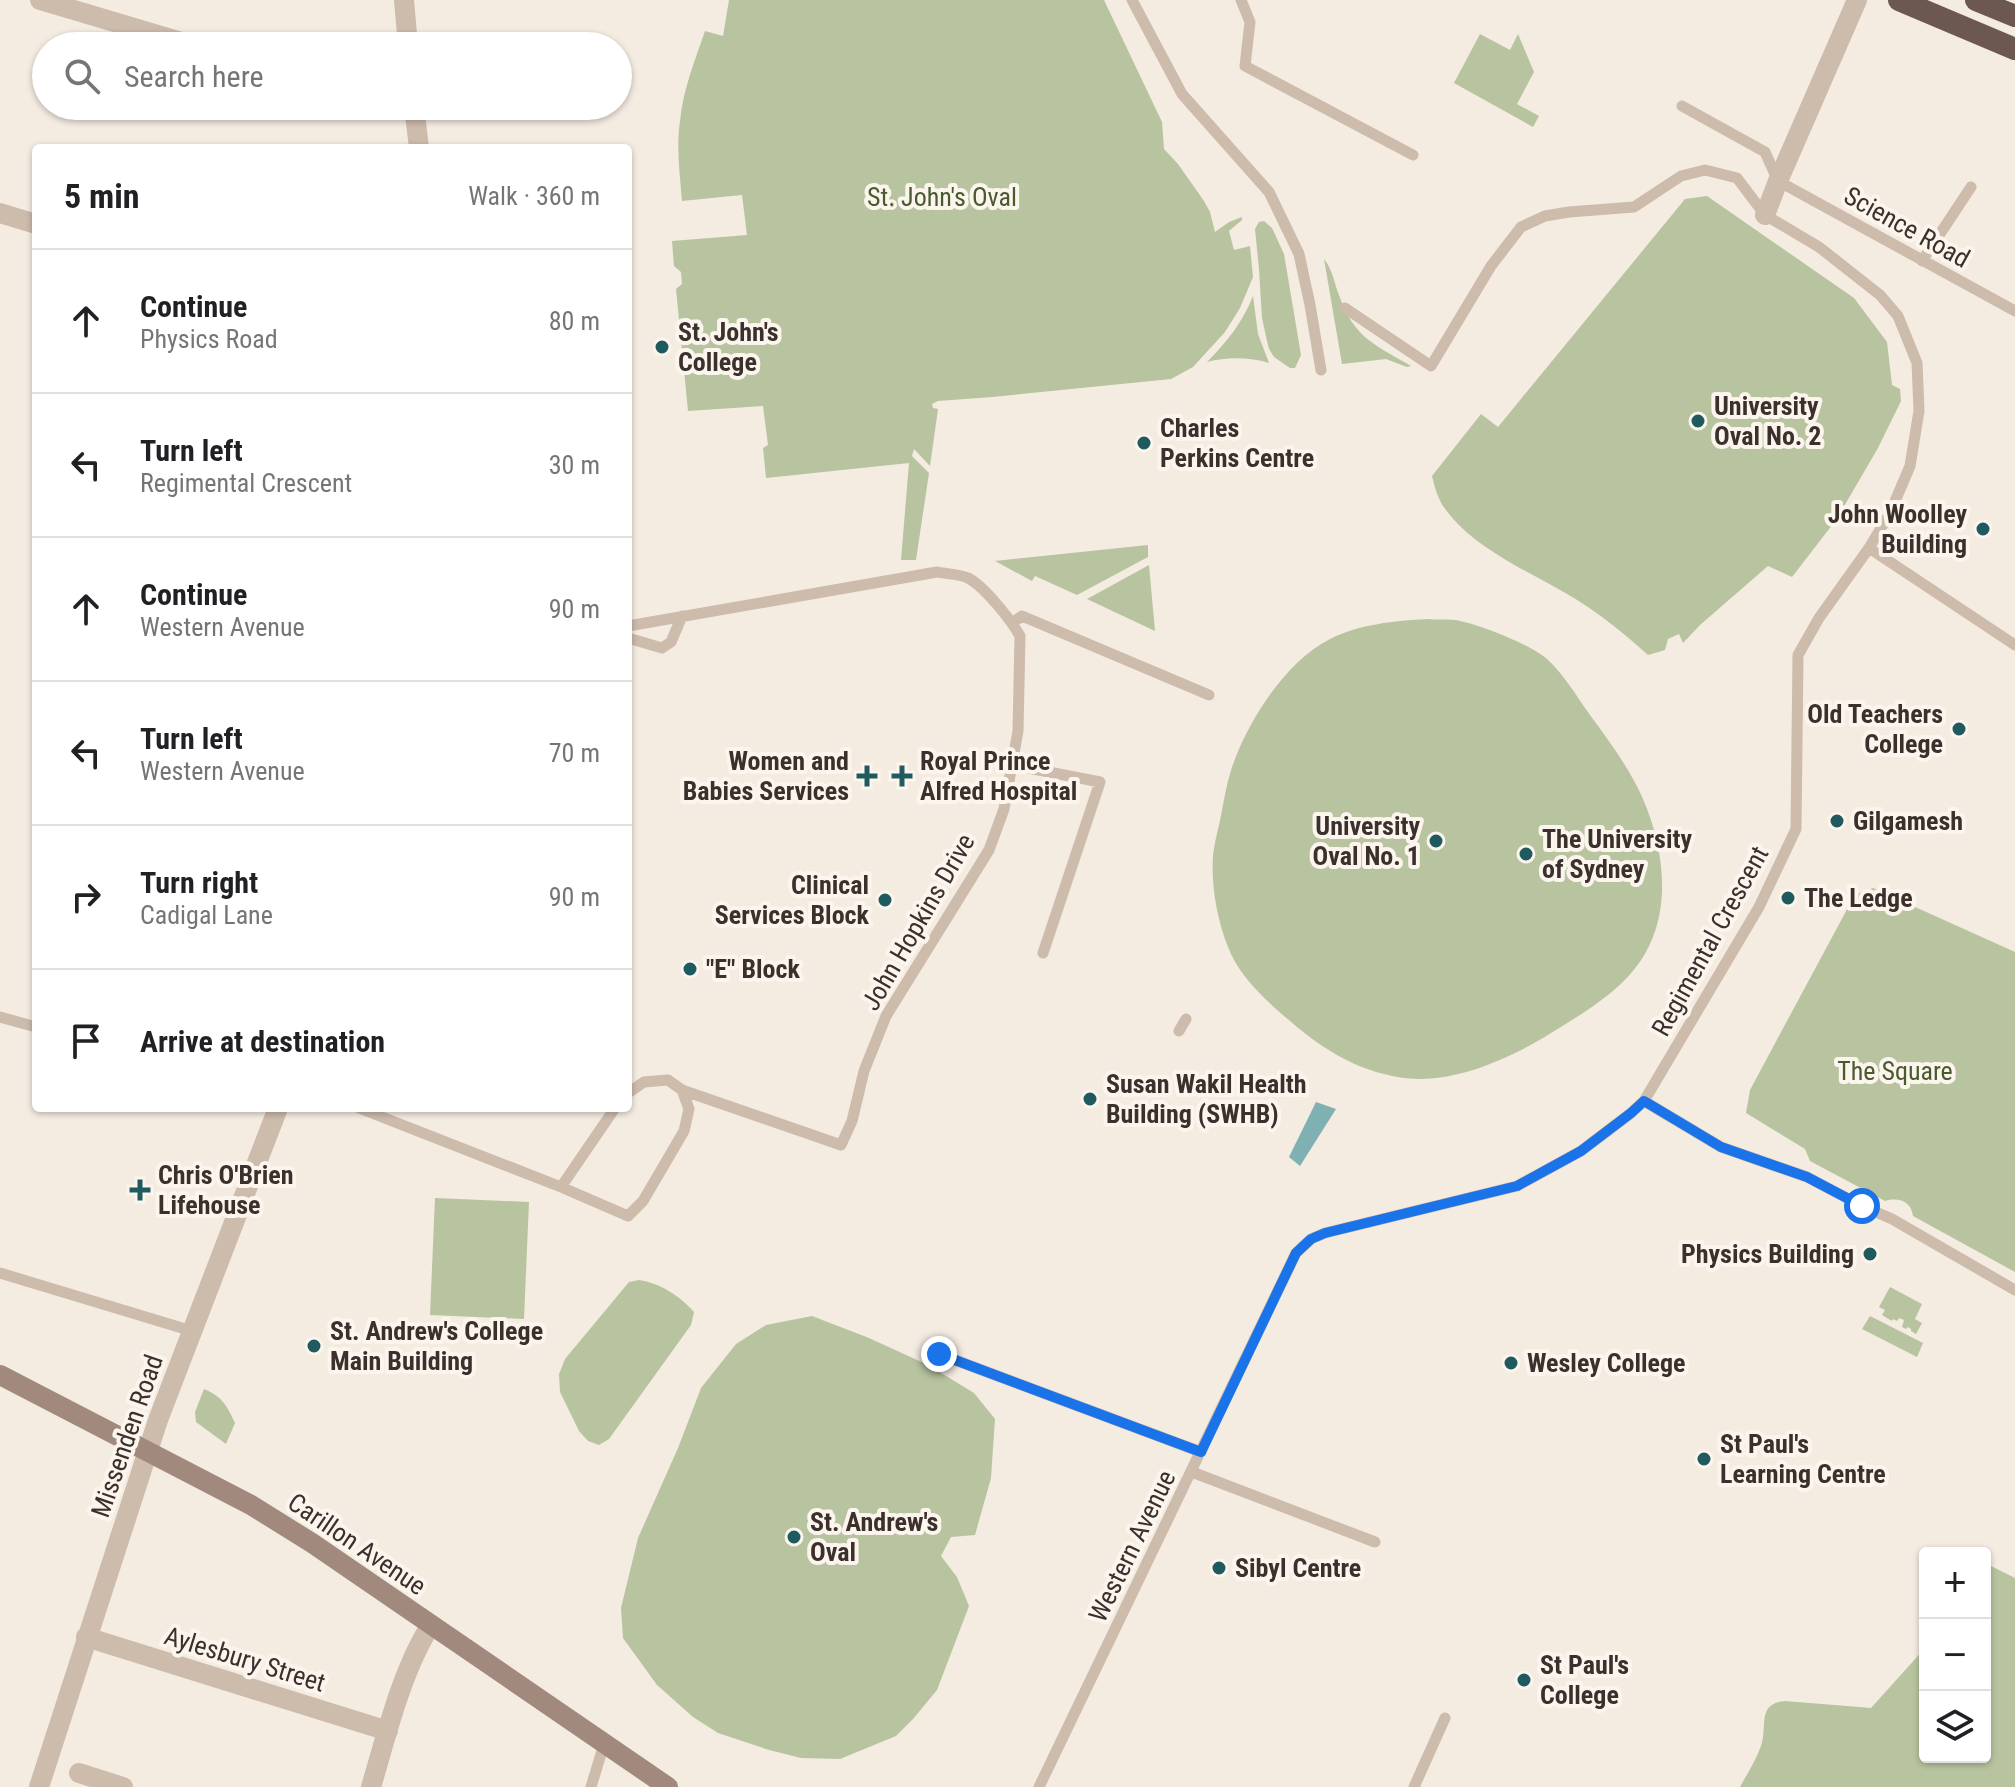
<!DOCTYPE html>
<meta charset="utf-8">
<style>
body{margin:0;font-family:"Roboto Condensed",sans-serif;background:#f6f6f6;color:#202124}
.controls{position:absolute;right:24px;bottom:24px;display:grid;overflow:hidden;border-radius:8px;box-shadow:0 2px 6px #0004}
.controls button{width:72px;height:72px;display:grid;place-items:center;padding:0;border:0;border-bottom:2px solid #e0e0e0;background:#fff;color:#202124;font:40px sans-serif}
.stop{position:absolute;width:24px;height:24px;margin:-18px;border:6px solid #1a73e8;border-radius:50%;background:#fff}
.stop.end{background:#1a73e8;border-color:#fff;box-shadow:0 2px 8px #0008}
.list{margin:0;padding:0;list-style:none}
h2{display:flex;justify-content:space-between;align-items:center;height:104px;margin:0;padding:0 32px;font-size:34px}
h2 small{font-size:26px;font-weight:400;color:#757577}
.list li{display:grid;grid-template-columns:52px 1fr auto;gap:24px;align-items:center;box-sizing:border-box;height:144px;padding:0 32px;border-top:2px solid #e0e0e0}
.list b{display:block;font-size:30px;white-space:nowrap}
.list p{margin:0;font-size:26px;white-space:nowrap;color:#757577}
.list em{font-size:26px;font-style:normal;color:#757577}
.icon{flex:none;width:44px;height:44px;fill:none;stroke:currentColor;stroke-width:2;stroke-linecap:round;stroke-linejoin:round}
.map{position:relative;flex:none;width:2015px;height:1787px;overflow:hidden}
.search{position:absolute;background:#fff;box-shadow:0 2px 6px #0004;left:32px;top:32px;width:600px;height:88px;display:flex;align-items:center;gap:20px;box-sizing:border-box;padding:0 28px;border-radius:44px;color:#757577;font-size:30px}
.panel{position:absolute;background:#fff;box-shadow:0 2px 6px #0004;left:32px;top:144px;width:600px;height:968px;border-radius:8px}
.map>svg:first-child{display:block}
.green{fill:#b8c4a0}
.water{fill:#7fb0b2}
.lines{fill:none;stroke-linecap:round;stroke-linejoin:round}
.service{stroke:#cdbbac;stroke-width:11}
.minor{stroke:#cdbbac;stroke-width:20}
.tertiary{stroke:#cdbbac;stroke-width:20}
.secondary{stroke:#a18a7d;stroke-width:20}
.trunk{stroke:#6c584f;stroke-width:22}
.route{stroke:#1a73e8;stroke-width:10}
.poi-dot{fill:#1f5a5e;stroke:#fbf5ee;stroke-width:3}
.labels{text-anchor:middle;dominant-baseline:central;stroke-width:8;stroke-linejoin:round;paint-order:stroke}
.park-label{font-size:26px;fill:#4a5a2e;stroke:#fbf5ee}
.street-label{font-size:26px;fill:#3b302b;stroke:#fbf5ee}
.poi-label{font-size:26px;font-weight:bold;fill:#3b302b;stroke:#fbf5ee;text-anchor:start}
</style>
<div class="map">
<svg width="2015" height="1787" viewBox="0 0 2015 1787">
<rect width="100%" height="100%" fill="#f4ebe1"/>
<path class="green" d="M729 0H1104L1162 122 1164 149 1178 164 1204 201 1210 212 1215 232 1229 222 1242 217V220L1229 231 1234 250 1250 246 1253 277 1240 308 1225 332 1193 367 1171 379 992 397 938 401 932 404 933 408 938 409 930 466 914 449 912 456 929 473 916 560H901L909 463 766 478 763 448 768 445 763 406 688 411 676 289 682 284 681 272 674 266 672 241 747 235 742 195 682 201C680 175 676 147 680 121 683 90 695 60 705 31L723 36Z
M1480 34 1510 50 1518 34 1534 72 1517 104 1539 116 1533 127 1454 83Z
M1707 196 1854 298 1887 342 1892 385 1900 389 1901 401 1878 448 1836 520 1792 577 1768 566 1700 625 1683 643 1679 634 1668 639 1665 650 1648 655C1625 634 1600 614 1574 598 1533 573 1475 550 1446 510 1438 500 1435 488 1432 476L1481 414 1498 427 1685 199Z
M1264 221 1272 228 1284 254 1301 355 1295 368H1290L1274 357 1269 349 1267 341 1262 318 1259 269 1255 229 1259 222Z
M1324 259C1333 270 1334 283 1339 295 1354 338 1374 344 1411 366L1407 367 1386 359 1342 364Z
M1253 296 1258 334 1269 363C1249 357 1227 357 1207 362 1226 343 1243 322 1253 296Z
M1148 545V557L1077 595 1035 576 1032 581 995 561Z
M1149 565 1155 631 1087 599Z
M1427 619C1436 620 1446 619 1455 620 1476 623 1532 645 1547 659 1563 673 1577 697 1590 715 1609 741 1630 769 1643 799 1662 843 1671 899 1650 944 1631 986 1588 1010 1551 1033 1515 1056 1462 1080 1418 1079 1371 1077 1332 1056 1297 1027 1271 1005 1240 979 1228 947 1217 919 1211 886 1213 856 1214 845 1217 833 1220 821 1224 801 1227 779 1235 759 1252 715 1287 661 1330 639 1360 624 1394 621 1427 619Z
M1873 888 2015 952V1272L1913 1216C1911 1201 1899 1197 1885 1201L1810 1161 1805 1149 1746 1113 1750 1090 1852 900 1854 901 1859 893Z
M435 1198 529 1202 524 1319 430 1315Z
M639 1280C660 1283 680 1296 694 1312L691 1325 609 1439 599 1445 588 1441 579 1431 560 1392 559 1374 565 1359 629 1282Z
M1890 1287 1922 1304 1915 1319 1922 1323 1916 1334 1911 1331V1329L1908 1327 1906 1329 1902 1327 1904 1320 1899 1318 1897 1321 1893 1319 1892 1321 1882 1315 1885 1310 1879 1307Z
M812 1316 869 1338 928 1365 974 1393 995 1419 991 1478 975 1535 951 1537 941 1556 957 1577 969 1606 937 1690 913 1719 896 1736 840 1759 801 1758 769 1750 718 1733 693 1717 657 1685 623 1638 621 1608 638 1538 678 1448 701 1388 736 1344 766 1325Z
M1870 1316 1923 1343 1917 1357 1862 1329Z
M204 1389C223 1397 227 1406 235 1423L226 1444 196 1422 195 1412Z
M1985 1563 2015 1578V1787H1740C1747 1774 1756 1760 1761 1746 1768 1727 1756 1703 1785 1701L1871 1708 1925 1648V1757H1985Z"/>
<path class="water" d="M1316 1102 1336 1109 1300 1166 1289 1157Z"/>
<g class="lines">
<path class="service" d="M1132 0 1182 94 1269 192 1299 254 1310 305 1321 370
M1241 0 1250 22 1245 66 1413 155
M1682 106 1765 152 1778 181 2015 311
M1922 261 1971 187
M1869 548 2015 645
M1012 623 1022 616 1209 695
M628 626 937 572C946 574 959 574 968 578 984 586 1011 620 1020 636L1018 731 1004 809 989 850 886 1016 864 1071 852 1121 841 1145 682 1090
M628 638 662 648 671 642 682 616
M1013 765 1100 782 1043 953
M0 1017 36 1027
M1179 1031 1186 1019
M1644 1101 1721 1147 1807 1177 1862 1206 1892 1219 2015 1290
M359 1108 561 1187 628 1216 643 1201 684 1131 689 1109 682 1090 668 1080 644 1082 628 1093
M561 1187 615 1108
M0 1273 192 1331
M939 1354 1201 1452
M1192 1472 1375 1542
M591 1787 604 1744
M1039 1787 1296 1253 1311 1239 1325 1233 1517 1186 1581 1151 1631 1113 1644 1101 1759 907 1796 829 1798 655 1819 618 1869 548 1890 513 1910 466 1919 411 1917 363 1898 316 1880 295 1819 247 1765 215 1737 178 1705 170 1681 176 1634 207 1569 212 1545 216 1521 227 1491 266 1431 366 1345 308
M1414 1787 1445 1718"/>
<path class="minor" d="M40 0 195 46
M397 106 415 112
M0 213 36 224
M1765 215 1778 181 1857 0
M86 1637 388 1731
M79 1773 123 1787
M371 1787C386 1737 402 1669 431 1625"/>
<path class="tertiary" d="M404 0 408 46
M414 106 419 148
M39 1787 158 1420 278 1108"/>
<path class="secondary" d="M0 1375 251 1505 312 1543 668 1787"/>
<path class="trunk" d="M1899 0 2015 49
M1976 0 2015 16"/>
</g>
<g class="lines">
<path class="route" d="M939 1354 1201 1452 1296 1253 1311 1239 1325 1233 1517 1186 1581 1151 1631 1113 1644 1101 1721 1147 1807 1177 1862 1206"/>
</g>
<g class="poi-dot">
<circle cx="662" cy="347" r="8"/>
<circle cx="1698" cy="421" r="8"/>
<circle cx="1144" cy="443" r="8"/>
<circle cx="1983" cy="529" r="8"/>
<circle cx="1959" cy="729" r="8"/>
<path d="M863 764h8v8h8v8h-8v8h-8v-8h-8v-8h8z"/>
<path d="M898 764h8v8h8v8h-8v8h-8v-8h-8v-8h8z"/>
<circle cx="1837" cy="821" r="8"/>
<circle cx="1436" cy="841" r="8"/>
<circle cx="1526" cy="854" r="8"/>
<circle cx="1788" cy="898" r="8"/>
<circle cx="885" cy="900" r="8"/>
<circle cx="690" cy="969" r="8"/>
<circle cx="1090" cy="1099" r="8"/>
<path d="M136 1178h8v8h8v8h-8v8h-8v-8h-8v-8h8z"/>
<circle cx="1870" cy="1254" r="8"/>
<circle cx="314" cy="1346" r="8"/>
<circle cx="1511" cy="1363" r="8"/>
<circle cx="1704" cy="1459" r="8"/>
<circle cx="794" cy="1537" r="8"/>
<circle cx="1219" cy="1568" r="8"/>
<circle cx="1524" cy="1680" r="8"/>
</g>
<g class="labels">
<g class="park-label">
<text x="942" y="197">St. John's Oval</text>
<text x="1895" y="1071">The Square</text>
</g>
<g class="street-label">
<text transform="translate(1907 227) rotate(29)">Science Road</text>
<text transform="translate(918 922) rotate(-60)">John Hopkins Drive</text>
<text transform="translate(1710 941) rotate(-61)">Regimental Crescent</text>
<text transform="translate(127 1436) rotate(-71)">Missenden Road</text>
<text transform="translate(357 1544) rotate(34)">Carillon Avenue</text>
<text transform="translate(1132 1546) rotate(-64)">Western Avenue</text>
<text transform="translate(245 1659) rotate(17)">Aylesbury Street</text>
</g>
<g class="poi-label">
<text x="678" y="332">St. John's<tspan x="678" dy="30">College</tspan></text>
<text x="1714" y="406">University<tspan x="1714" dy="30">Oval No. 2</tspan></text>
<text x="1160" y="428">Charles<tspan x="1160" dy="30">Perkins Centre</tspan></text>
<text x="1967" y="514" text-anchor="end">John Woolley<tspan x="1967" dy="30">Building</tspan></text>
<text x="1943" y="714" text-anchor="end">Old Teachers<tspan x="1943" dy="30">College</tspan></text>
<text x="849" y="761" text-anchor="end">Women and<tspan x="849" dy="30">Babies Services</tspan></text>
<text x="920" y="761">Royal Prince<tspan x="920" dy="30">Alfred Hospital</tspan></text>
<text x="1853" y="821">Gilgamesh</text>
<text x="1420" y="826" text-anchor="end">University<tspan x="1420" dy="30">Oval No. 1</tspan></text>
<text x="1542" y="839">The University<tspan x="1542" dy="30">of Sydney</tspan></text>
<text x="869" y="885" text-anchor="end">Clinical<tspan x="869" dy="30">Services Block</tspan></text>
<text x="1804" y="898">The Ledge</text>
<text x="706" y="969">"E" Block</text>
<text x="1106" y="1084">Susan Wakil Health<tspan x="1106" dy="30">Building (SWHB)</tspan></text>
<text x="158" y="1175">Chris O'Brien<tspan x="158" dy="30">Lifehouse</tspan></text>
<text x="1854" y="1254" text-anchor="end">Physics Building</text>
<text x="330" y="1331">St. Andrew's College<tspan x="330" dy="30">Main Building</tspan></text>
<text x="1527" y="1363">Wesley College</text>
<text x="1720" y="1444">St Paul's<tspan x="1720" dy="30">Learning Centre</tspan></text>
<text x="810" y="1522">St. Andrew's<tspan x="810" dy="30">Oval</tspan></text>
<text x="1235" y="1568">Sibyl Centre</text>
<text x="1540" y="1665">St Paul's<tspan x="1540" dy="30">College</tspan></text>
</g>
</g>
</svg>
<div class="controls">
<button>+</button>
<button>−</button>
<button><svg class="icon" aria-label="layers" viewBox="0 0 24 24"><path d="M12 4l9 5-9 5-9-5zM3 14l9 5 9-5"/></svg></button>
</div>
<div class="stop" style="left:1862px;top:1206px"></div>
<div class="stop end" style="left:939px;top:1354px"></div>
<div class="search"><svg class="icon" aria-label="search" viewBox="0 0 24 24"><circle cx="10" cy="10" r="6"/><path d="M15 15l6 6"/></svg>Search here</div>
<section class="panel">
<h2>5 min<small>Walk · 360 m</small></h2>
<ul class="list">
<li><svg class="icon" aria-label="ahead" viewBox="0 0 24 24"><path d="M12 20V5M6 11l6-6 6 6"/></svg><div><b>Continue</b><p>Physics Road</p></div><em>80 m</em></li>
<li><svg class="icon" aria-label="left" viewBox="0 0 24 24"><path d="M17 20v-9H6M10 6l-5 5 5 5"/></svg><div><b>Turn left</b><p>Regimental Crescent</p></div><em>30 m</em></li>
<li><svg class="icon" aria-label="ahead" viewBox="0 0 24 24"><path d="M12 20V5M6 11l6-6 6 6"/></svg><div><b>Continue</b><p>Western Avenue</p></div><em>90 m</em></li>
<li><svg class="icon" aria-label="left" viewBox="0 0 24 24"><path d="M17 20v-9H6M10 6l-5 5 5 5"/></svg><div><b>Turn left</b><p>Western Avenue</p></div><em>70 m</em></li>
<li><svg class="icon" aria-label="right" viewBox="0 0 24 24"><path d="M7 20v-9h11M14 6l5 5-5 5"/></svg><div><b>Turn right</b><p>Cadigal Lane</p></div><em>90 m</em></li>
<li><svg class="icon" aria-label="arrive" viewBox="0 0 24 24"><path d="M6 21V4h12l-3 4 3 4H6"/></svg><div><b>Arrive at destination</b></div></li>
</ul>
</section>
</div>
